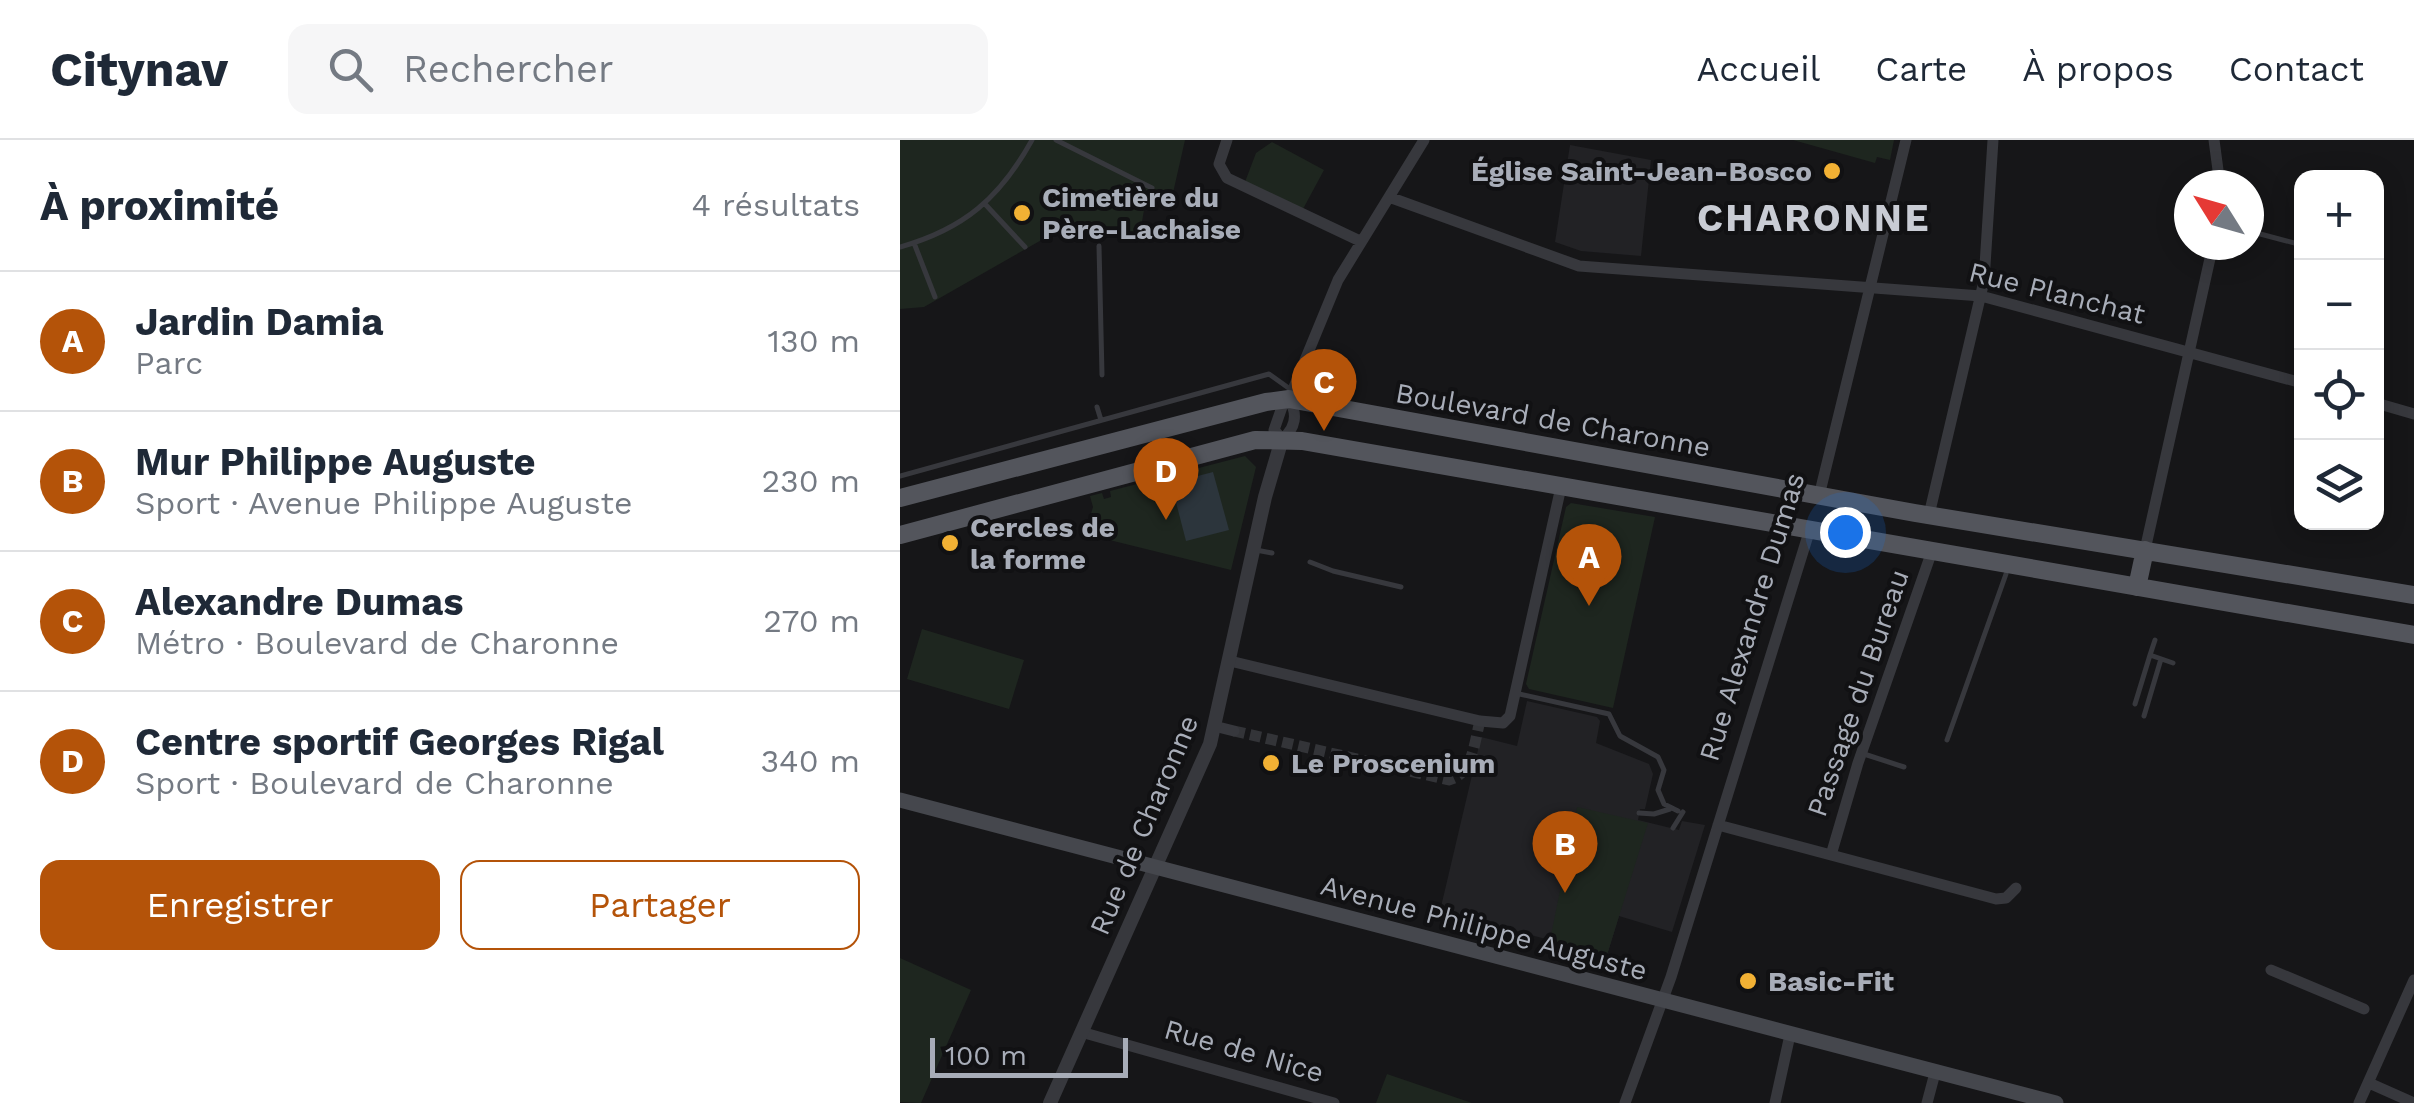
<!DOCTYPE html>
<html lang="fr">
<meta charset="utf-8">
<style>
body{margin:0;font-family:"Work Sans",sans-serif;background:#f6f6f7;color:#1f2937}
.controls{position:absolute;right:30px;top:30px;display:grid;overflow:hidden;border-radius:20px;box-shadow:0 5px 25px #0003}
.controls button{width:90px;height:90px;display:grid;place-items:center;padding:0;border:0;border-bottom:2px solid #e0e1e3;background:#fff;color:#1f2937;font:50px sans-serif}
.compass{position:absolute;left:1274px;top:30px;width:90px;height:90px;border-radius:50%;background:#fff;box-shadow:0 5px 25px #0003;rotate:307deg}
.scale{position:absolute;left:30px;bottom:25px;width:198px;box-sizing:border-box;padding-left:10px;border:5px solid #a8adb8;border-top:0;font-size:28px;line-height:35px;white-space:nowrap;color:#a8adb8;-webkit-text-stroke:8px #111113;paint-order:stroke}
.you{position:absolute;left:945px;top:392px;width:35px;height:35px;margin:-25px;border:8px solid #fff;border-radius:50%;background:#1a73e8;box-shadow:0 0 0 15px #1a73e833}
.badge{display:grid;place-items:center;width:65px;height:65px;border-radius:50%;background:#b45309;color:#fff;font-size:32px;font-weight:700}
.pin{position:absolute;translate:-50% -82px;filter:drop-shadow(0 2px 5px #0008)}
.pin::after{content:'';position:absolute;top:52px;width:35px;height:30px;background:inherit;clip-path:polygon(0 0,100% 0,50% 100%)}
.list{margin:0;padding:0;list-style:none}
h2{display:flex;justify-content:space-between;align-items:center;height:130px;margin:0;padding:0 40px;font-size:42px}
h2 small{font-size:32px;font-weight:400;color:#747a83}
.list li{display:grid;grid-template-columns:65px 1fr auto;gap:30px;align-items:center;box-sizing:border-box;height:140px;padding:0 40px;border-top:2px solid #e0e1e3}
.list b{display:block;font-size:38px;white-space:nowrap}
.list p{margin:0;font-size:32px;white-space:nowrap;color:#747a83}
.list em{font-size:32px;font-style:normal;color:#747a83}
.actions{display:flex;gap:20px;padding:30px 40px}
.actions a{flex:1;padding:22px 0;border:2px solid #b45309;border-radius:20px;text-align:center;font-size:35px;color:#b45309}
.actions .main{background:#b45309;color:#fff}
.icon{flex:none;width:55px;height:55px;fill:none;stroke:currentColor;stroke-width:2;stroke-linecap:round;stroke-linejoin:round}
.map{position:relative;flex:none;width:1514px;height:963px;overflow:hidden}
header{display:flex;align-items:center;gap:60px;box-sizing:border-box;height:140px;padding:0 50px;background:#fff;border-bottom:2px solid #e0e1e3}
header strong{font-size:48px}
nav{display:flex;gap:55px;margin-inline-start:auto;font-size:35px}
.search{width:700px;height:90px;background:#f6f6f7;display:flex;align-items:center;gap:25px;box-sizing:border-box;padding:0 35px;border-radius:20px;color:#747a83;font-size:38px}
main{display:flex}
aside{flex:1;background:#fff}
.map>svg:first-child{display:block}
.built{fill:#222225}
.green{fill:#1e261f}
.water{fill:#2c353c}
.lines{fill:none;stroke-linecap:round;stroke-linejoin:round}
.minor-tunnel{stroke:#333438;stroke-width:11;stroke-dasharray:11 5.5;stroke-linecap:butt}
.service{stroke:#37383d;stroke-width:5}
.minor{stroke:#37383d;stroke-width:11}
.tertiary{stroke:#37383d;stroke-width:14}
.secondary{stroke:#45474d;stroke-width:15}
.primary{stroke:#53555c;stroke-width:18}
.poi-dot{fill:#f2b134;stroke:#111113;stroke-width:4}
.labels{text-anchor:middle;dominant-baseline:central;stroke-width:8;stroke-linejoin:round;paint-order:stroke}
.poi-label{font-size:28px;font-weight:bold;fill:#a8adb8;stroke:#111113;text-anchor:start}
.street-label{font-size:28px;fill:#a8adb8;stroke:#111113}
.district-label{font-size:38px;font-weight:bold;letter-spacing:2.5px;fill:#c9ccd4;stroke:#111113}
</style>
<header>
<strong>Citynav</strong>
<div class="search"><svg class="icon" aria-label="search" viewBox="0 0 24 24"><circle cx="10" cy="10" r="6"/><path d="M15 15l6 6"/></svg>Rechercher</div>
<nav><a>Accueil</a><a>Carte</a><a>À propos</a><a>Contact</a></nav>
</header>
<main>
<aside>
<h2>À proximité<small>4 résultats</small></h2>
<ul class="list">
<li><span class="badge">A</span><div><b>Jardin Damia</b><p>Parc</p></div><em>130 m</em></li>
<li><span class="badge">B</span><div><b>Mur Philippe Auguste</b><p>Sport · Avenue Philippe Auguste</p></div><em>230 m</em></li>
<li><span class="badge">C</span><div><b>Alexandre Dumas</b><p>Métro · Boulevard de Charonne</p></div><em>270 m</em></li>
<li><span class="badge">D</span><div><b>Centre sportif Georges Rigal</b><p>Sport · Boulevard de Charonne</p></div><em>340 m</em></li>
</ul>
<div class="actions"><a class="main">Enregistrer</a><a>Partager</a></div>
</aside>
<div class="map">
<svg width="1514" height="963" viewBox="0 0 1514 963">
<rect width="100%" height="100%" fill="#161618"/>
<path class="built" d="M670 5 751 20 741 116 681 111 655 102Z
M627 561 697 577 700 581 696 603 749 624 753 634 745 669H740L738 680 779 690 782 681 805 685 772 792 719 776 707 815 540 771 581 597 617 606Z"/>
<path class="green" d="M0 0H285L273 53H247L240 93 152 94 24 167 0 169Z
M893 0H994L990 20 977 17 975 23Z
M372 2 424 30 403 69 345 42 356 13Z
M345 316 356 327 331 430 185 394 193 367 190 356 202 353 204 359 211 357 210 351Z
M671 363 755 377 713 568 629 549 626 544 666 367Z
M22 489 124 520 109 569 7 539Z
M677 667 748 683 707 815 650 800Z
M0 818 71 850 21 963 0 962Z
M487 934 572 963H476Z"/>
<path class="water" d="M313 332 329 390 286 401 271 343Z"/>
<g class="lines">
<path class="minor-tunnel" d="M334 591 549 640C573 634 574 603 580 581"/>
<path class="service" d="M156 0 252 48
M85 64 125 107
M1349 91 1402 105
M14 103 35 157
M199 106 202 235
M0 107C64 89 100 58 132 0
M197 267 201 280
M0 336 369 234 390 249
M356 410 372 413
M410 422 433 431 501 447
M1255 500 1250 515 1273 523
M615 553 709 574 720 596 758 617 764 630 758 650 764 664 778 671
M1235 564 1250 515
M1244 576 1261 519
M1047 600 1106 434
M964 614 1004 627
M739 673 754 674 770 669
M773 688 783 672"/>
<path class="minor" d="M327 0 319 24 327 38 460 101
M1314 0 1320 45
M489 57 679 126 1081 156 1402 243
M389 259C398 274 396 288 382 299L374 290 382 267 389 259 438 140 524 0
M1476 263 1514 274
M919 356 1006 0
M1029 375 1084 141 1093 0
M1245 410 1313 105
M330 521 580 581 603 583 610 576 661 347
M314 586 334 591
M818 685 931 715 958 623 1032 411
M931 715 1096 759 1106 758 1116 748
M1371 830 1464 869
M181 892 434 963
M1469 943 1514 963
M725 963 771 837 910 389
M875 963 890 895
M1027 963 1035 933
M1459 963 1514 840"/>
<path class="tertiary" d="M150 963 310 604 365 357 382 299"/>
<path class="secondary" d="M0 660 1156 963"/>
<path class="primary" d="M0 358 366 262 389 259 1015 373 1514 455
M0 395 355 300 402 301 1514 495
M1237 447 1245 410"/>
</g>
<g class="poi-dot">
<circle cx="932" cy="31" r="10"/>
<circle cx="122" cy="73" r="10"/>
<circle cx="50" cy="403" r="10"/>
<circle cx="371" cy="623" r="10"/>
<circle cx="848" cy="841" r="10"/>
</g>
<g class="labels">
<g class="poi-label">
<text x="912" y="31" text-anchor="end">Église Saint-Jean-Bosco</text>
<text x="142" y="57">Cimetière du<tspan x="142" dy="32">Père-Lachaise</tspan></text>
<text x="70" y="387">Cercles de<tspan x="70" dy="32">la forme</tspan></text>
<text x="391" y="623">Le Proscenium</text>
<text x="868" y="841">Basic-Fit</text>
</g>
<g class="street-label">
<text transform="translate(1157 153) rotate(14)">Rue Planchat</text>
<text transform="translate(653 280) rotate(10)">Boulevard de Charonne</text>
<text transform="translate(852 477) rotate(-73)">Rue Alexandre Dumas</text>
<text transform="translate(958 553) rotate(-71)">Passage du Bureau</text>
<text transform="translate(244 685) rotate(-67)">Rue de Charonne</text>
<text transform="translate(584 788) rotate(15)">Avenue Philippe Auguste</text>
<text transform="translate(344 911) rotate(16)">Rue de Nice</text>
</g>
<g class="district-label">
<text x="914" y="78">CHARONNE</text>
</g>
</g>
</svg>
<div class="controls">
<button>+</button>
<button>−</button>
<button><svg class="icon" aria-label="locate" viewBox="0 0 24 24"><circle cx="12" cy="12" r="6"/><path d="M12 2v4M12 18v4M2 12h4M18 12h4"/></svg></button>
<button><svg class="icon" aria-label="layers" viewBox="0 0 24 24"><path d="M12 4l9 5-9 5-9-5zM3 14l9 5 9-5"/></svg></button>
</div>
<svg class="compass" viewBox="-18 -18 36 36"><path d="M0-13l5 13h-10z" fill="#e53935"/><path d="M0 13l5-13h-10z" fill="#747a83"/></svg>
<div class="scale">100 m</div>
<div class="you"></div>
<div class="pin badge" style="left:689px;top:466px">A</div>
<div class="pin badge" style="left:665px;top:753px">B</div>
<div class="pin badge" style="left:424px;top:291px">C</div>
<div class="pin badge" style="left:266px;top:380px">D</div>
</div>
</main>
